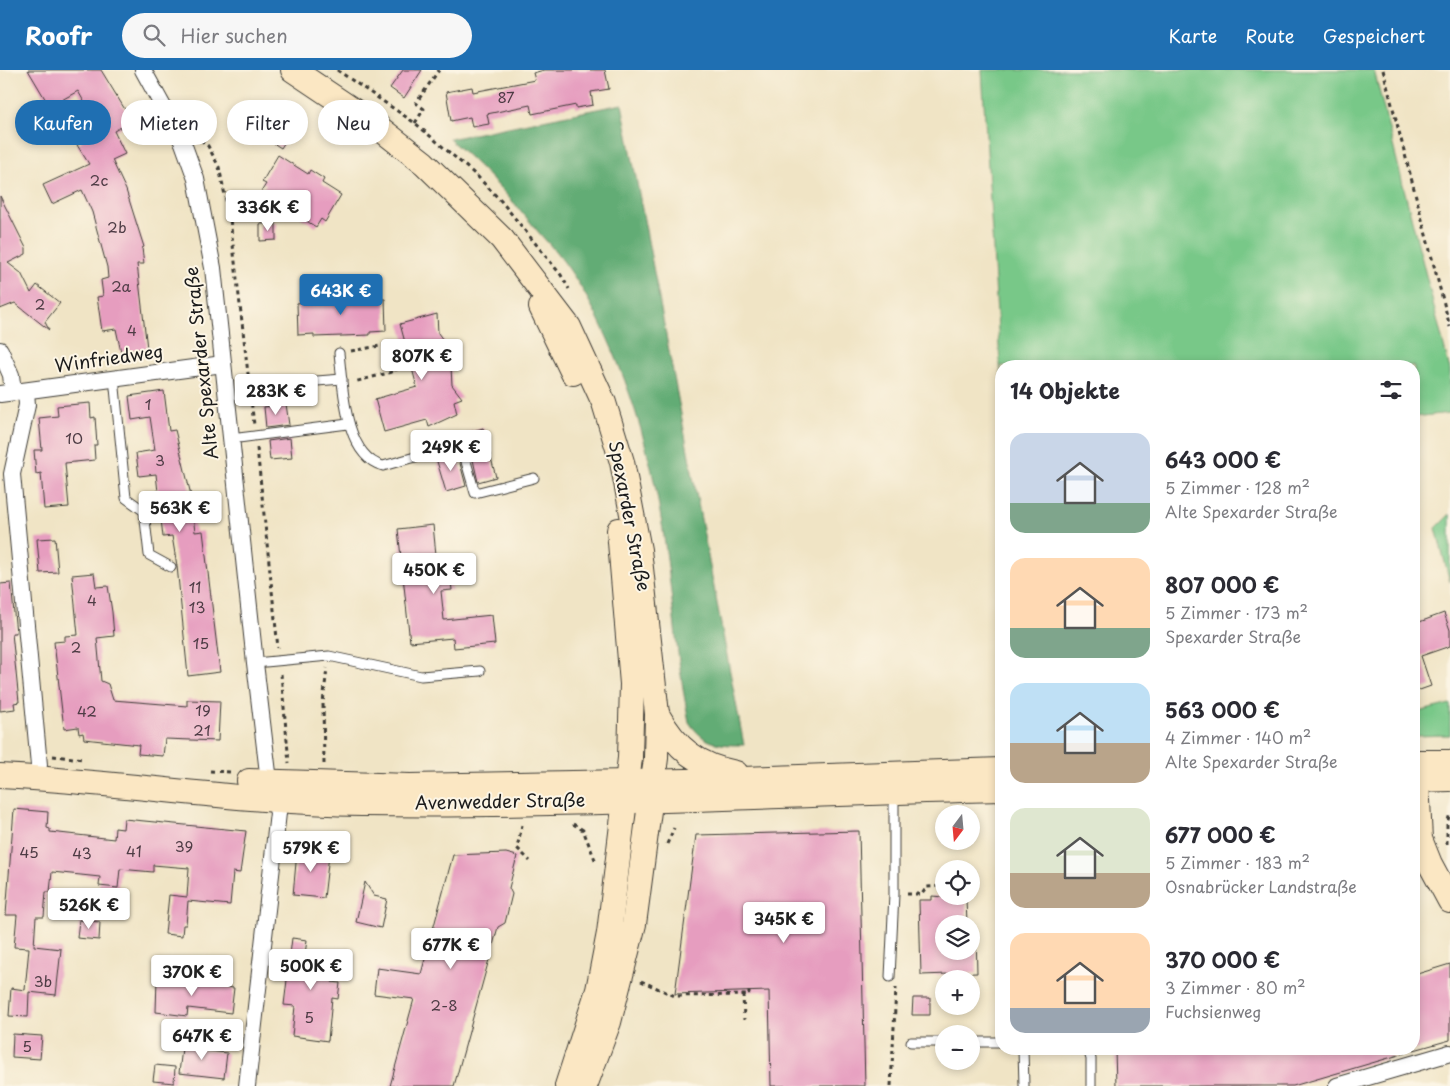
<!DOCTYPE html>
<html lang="de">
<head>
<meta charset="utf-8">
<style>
	:root { --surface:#fff; --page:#f7f7f7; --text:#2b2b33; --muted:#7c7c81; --accent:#1f6fb2 }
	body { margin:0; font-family:"Playpen Sans",sans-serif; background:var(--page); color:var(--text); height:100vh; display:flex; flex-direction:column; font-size:19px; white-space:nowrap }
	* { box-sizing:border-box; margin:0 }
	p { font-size:16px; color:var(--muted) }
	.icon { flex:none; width:28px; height:28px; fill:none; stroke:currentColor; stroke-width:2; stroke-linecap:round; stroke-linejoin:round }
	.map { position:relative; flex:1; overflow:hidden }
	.drawer { position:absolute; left:995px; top:290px; width:425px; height:695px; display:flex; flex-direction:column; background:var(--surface); border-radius:20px; box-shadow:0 2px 8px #0003 }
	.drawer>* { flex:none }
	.top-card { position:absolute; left:15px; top:30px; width:475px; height:45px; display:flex; gap:10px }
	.needle { width:32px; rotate:196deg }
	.buttons { position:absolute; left:935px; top:735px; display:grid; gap:10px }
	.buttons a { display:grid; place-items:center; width:45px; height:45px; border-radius:50%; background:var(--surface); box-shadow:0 2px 8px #0003; font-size:25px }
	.price { position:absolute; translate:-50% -42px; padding:0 11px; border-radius:5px; background:#fff; color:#222; font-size:16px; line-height:32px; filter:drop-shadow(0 1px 2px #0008) }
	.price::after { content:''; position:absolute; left:50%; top:30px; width:15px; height:11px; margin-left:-8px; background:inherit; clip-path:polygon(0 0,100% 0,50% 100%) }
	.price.current { background:var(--accent); color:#fff }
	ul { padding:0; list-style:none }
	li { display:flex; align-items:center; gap:15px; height:125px; padding:0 15px }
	li span { display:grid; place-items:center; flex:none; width:140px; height:100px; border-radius:15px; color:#555 }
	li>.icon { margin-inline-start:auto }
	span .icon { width:60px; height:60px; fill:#fffc; stroke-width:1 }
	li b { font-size:21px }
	h2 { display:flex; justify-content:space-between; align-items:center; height:60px; padding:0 15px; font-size:21px }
	.pill { padding:0 18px; border-radius:22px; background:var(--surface); box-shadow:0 2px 8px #0003; font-size:18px; line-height:45px }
	.pill.current { background:var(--accent); color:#fff }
	header { display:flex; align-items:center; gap:30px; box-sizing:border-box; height:70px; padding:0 25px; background:var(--accent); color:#fff }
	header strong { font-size:24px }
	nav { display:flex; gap:28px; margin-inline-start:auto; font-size:18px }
	.search { width:350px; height:45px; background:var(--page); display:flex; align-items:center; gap:12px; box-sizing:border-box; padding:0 18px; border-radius:28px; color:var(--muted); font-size:19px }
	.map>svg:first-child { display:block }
	.green { fill:#78c888; stroke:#4a7252 }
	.forest { fill:#62ac74; stroke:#3f6448 }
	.building { fill:#e69dbf }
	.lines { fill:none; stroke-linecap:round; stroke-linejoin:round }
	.lane-casing { stroke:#3c3a35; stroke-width:11 }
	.street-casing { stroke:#3c3a35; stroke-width:18 }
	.secondary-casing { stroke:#3c3a35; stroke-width:26 }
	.path { stroke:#3c3a35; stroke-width:3; stroke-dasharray:4 4; stroke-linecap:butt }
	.lane { stroke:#fff; stroke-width:9 }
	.street { stroke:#fff; stroke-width:16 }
	.secondary { stroke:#fbe7c3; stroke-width:24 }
	.labels { text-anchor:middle; stroke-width:4; stroke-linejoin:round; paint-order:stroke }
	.number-label { font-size:15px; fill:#4e3c45 }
	.street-label { font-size:18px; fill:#1c1c1c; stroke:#fcf5e5 }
</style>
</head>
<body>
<header>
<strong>Roofr</strong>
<div class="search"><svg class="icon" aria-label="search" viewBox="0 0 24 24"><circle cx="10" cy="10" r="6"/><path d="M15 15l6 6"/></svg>Hier suchen</div>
<nav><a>Karte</a><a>Route</a><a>Gespeichert</a></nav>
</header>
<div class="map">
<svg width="1450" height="1016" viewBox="0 0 1450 1016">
	<rect width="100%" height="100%" fill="#fcf5e5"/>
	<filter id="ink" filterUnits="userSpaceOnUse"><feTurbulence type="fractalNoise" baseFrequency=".02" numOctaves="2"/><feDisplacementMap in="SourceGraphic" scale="10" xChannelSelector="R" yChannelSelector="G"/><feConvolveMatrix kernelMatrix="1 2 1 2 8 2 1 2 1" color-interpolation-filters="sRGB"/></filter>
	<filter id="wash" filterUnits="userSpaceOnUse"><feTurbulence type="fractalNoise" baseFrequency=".0096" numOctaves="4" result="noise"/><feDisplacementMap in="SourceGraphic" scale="20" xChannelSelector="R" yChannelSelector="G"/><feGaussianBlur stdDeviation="1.12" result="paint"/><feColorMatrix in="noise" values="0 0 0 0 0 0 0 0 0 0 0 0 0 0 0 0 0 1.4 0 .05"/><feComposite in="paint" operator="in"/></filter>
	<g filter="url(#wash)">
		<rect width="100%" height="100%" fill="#f0e4c5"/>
		<g class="green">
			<path d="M 982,0 L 1374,0 L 1450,300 L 1450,343 L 1414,347 L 1414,296 L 1001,296 L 1001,309 Z"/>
			<path d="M 1450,444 L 1450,512 L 1436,458 Z"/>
			<path d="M 1450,634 L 1450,665 L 1414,666 L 1414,643 Z"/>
		</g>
		<path class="forest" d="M 622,34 L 744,675 C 719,675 704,675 689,652 C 674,579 672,504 658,431 C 645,358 612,260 569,199 C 561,187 550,175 540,164 C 512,129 483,98 449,69 Z"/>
		<g id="blocks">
			<g class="building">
				<path d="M 28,0 L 101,0 L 132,51 L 114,61 L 125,84 L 112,90 L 126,120 L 144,177 L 142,178 L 144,194 L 137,194 L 147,278 L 121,282 L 116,259 L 102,261 L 97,227 L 103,226 L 101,210 L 108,208 L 107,197 L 92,142 L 82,120 L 52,134 L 43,115 L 89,94 L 77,75 L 82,72 L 73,57 L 92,46 L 78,21 L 51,36 L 58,48 L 40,57 L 31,42 L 47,32 Z"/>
				<path d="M 403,0 L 422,0 L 404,28 L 390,18 Z"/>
				<path d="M 544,0 L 605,0 L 609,19 L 591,22 L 593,35 L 576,38 L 576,35 L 532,44 L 530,35 L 487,44 L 489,54 L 472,57 L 470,47 L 451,51 L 446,22 L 472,17 L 473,22 L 535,10 L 533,3 Z"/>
				<path d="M 249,36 L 290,64 L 281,78 L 239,51 Z"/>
				<path d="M 278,85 L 308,104 L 310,100 L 324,109 L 322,113 L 341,125 L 325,152 L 321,149 L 316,157 L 261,122 L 266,114 L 262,112 Z"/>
				<path d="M 0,126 L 26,178 L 26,184 L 8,193 L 21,203 L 31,223 L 37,215 L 60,233 L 45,252 L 49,260 L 15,233 L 0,239 Z"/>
				<path d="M 276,153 L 276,170 L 260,171 L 260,154 Z"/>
				<path d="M 357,222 L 375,229 L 385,229 L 386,261 L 370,262 L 370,265 L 314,267 L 314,264 L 298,265 L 297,233 L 304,232 L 321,224 L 340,231 Z"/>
				<path d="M 437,244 L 438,263 L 445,273 L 444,289 L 451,297 L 452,315 L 462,328 L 454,331 L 457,344 L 429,357 L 427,350 L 384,362 L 375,329 L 417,317 L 400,254 Z"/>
				<path d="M 164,321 L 169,361 L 175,360 L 190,421 L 195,462 L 203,461 L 220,602 L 188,606 L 177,496 L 172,466 L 163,467 L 156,404 L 139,406 L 136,383 L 155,380 L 150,347 L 132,350 L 129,326 Z"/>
				<path d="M 90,333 L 91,348 L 95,347 L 97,375 L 94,375 L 95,390 L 65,393 L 69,437 L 44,439 L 41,403 L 36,404 L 34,380 L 42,380 L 39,348 L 58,346 L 57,336 Z"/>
				<path d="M 286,334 L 289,355 L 266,358 L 264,337 Z"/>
				<path d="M 483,358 L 496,407 L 478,412 L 467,363 Z"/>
				<path d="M 290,368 L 292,388 L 270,390 L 268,371 Z"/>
				<path d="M 457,382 L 466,416 L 446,422 L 436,388 Z"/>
				<path d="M 433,455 L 438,505 L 450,504 L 452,520 L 441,521 L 444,550 L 492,545 L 495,574 L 454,578 L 453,568 L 410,572 L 398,459 Z"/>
				<path d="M 55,468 L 58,502 L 40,503 L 37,469 Z"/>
				<path d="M 94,503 L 96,517 L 108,516 L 112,542 L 114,566 L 97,568 L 101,611 L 108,614 L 113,630 L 187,636 L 187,630 L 220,631 L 218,671 L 165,669 L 163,686 L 138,684 L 139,675 L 84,669 L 83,663 L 79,664 L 78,657 L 64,659 L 54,572 L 65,571 L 65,566 L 78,565 L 72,505 Z"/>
				<path d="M 11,513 L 16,563 L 12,563 L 19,632 L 14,633 L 15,639 L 0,641 L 0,514 Z"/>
				<path d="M 1444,543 L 1450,560 L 1450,576 L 1421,586 L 1431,616 L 1414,622 L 1414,554 Z"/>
				<path d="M 14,739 L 48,742 L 47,758 L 50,759 L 50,762 L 114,769 L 115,758 L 123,759 L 124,749 L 246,761 L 240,803 L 233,802 L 230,835 L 188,831 L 186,855 L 183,855 L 182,866 L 165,864 L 169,825 L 187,827 L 189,798 L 153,795 L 153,802 L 120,799 L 118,818 L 99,816 L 100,807 L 52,802 L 50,822 L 46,822 L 44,847 L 36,847 L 34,876 L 61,879 L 56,925 L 29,922 L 28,947 L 9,946 L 11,918 L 25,920 L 29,878 L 14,877 L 17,845 L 6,845 Z"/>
				<path d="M 859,761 L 865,1016 L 771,1016 L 769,921 L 675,924 L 696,765 Z"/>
				<path d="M 302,776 L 318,778 L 317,784 L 329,785 L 324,828 L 293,825 L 297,782 L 301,782 Z"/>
				<path d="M 506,783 L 517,786 L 509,818 L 512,824 L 505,853 L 498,857 L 454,1016 L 390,1016 L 414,929 L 374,924 L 377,898 L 421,904 L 453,785 Z"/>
				<path d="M 365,812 L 374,826 L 387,829 L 381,858 L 356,852 Z"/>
				<path d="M 932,826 L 966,829 L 967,854 L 944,854 L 944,881 L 971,881 L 971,863 L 976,863 L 977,903 L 921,905 L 919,830 L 932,830 Z"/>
				<path d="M 79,850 L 100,852 L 99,870 L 77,868 Z"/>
				<path d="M 292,868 L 307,870 L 305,884 L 339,888 L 332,912 L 340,913 L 338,929 L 332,928 L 328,971 L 292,966 L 295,936 L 284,935 Z"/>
				<path d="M 1450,894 L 1450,970 L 1414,980 L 1414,905 Z"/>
				<path d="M 157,908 L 193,912 L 193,910 L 209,912 L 209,915 L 234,918 L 231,943 L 188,938 L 187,946 L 156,942 Z"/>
				<path d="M 913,928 L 930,928 L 930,945 L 912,945 Z"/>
				<path d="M 13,964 L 42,966 L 40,989 L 12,987 Z"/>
				<path d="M 183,970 L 203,972 L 202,980 L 227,983 L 224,1008 L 179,1003 Z"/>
				<path d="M 1115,979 L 1405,979 L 1406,983 L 1293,1016 L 1116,1016 Z"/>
				<path d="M 155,995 L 175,997 L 174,1013 L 153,1011 Z"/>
			</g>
		</g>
	</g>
	<g filter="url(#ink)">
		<use href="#blocks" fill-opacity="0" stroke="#3c3a35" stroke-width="1"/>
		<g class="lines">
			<defs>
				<g id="lane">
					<path d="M 339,283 C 343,316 344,386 383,396 L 461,374 L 475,423 L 534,408"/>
					<path d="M 114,308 L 126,428 L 144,441 L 149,485 L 171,497"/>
					<path d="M 267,315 L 342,309"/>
					<path d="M 231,369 L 348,354"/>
					<path d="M 255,593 L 329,586 L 421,606 L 480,601"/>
					<path d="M 890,907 L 894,824 L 894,724"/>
					<path d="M 911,972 L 944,972"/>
					<path d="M 971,972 L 1001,972"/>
					<path d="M 1023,979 L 1024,1016"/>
					<path d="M 1088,979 L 1091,989 L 1091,1016"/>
				</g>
				<g id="street">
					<path d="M 143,0 L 183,73 L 196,109 L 213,198 L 255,593 L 268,703 L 278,743 L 247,1016"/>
					<path d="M 0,280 L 11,305 L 13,322"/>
					<path d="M 26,321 L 27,335 L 12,404 L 39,695"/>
					<path d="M 0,324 L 223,294"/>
					<path d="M 1337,1016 L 1450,983"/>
				</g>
				<g id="secondary">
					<path d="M 293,0 L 378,57 L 424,93 L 502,169 L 569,257 L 604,333 L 622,392 L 639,480 L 657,644 L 656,688 L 634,854 L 609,952 L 585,1016"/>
					<path d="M 541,237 L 573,303"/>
					<path d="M 657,644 C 676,678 697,696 736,703"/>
					<path d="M 1414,692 L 1450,692"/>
					<path d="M 1416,692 L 1420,769 L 1430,794 L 1450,831"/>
					<path d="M 0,706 C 121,712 241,732 362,734 C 575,737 788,724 1001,719"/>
					<path d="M 1414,710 L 1450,709"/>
					<path d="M 249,711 L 410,716 L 686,711 L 1001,700"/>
					<path d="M 567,1016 L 598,920 L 609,863 L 630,688 L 632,614 L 619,460"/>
				</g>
			</defs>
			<use href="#lane" class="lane-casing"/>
			<use href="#street" class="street-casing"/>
			<use href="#secondary" class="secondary-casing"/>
			<g class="path">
				<path d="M 337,0 L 415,53 L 478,107 L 501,131 L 561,205 L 569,219"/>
				<path d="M 1383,0 L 1450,257"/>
				<path d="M 415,53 L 424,39 L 416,33 L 439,0"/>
				<path d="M 201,70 L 208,76 L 219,97 L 230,149 L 254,355"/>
				<path d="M 351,281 L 391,274 L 396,301 L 354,312"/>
				<path d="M 257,378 L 278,578"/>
				<path d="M 281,604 L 289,693"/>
				<path d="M 53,686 L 84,689"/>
				<path d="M 324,694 L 323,633 L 327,598"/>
				<path d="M 210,701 L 231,702"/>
				<path d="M 573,754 L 583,760 L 596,792"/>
				<path d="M 522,755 L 517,778 L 530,791"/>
				<path d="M 667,774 L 674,758"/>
				<path d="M 1447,774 L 1447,753 L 1450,744"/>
				<path d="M 971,816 L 978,816"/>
				<path d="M 907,824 L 922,824 L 927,817 L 944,816"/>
				<path d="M 641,911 L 675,926 L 749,925 L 749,921"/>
				<path d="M 743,924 L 744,950"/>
				<path d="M 891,1016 L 896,918"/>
			</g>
			<use href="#lane" class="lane"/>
			<use href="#street" class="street"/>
			<use href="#secondary" class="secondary"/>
		</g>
	</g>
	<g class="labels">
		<g class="number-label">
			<text x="506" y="33">87</text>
			<text x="99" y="116">2c</text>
			<text x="117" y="163">2b</text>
			<text x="121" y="222">2a</text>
			<text x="40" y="240">2</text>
			<text x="132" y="266">4</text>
			<text x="148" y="340">1</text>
			<text x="74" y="374">10</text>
			<text x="160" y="396">3</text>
			<text x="195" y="523">11</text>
			<text x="92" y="536">4</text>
			<text x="197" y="543">13</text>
			<text x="201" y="579">15</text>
			<text x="76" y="583">2</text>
			<text x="203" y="646">19</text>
			<text x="87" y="647">42</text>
			<text x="202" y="666">21</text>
			<text x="184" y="782">39</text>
			<text x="134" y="787">41</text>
			<text x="29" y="788">45</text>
			<text x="82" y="789">43</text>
			<text x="43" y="917">3b</text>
			<text x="444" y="941">2-8</text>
			<text x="309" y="953">5</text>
			<text x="27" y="982">5</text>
		</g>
		<g class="street-label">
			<text transform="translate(109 289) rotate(-8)" y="6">Winfriedweg</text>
			<text transform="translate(202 293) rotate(-96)" y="6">Alte Spexarder Straße</text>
			<text transform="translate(629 446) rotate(79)" y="6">Spexarder Straße</text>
			<text transform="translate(500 732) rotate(-1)" y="6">Avenwedder Straße</text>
		</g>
	</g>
</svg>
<div class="buttons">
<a><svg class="needle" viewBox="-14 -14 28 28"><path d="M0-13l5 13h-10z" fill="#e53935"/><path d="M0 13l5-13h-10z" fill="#7c7c81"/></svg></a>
<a><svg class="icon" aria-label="locate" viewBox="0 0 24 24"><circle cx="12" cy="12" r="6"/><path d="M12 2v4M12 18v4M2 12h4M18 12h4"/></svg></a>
<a><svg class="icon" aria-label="layers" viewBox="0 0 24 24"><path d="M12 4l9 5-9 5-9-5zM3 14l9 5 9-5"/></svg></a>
<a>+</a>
<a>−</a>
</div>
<b class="price" style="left:268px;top:162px">336K €</b>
<b class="price current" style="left:341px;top:246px">643K €</b>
<b class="price" style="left:422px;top:311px">807K €</b>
<b class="price" style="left:276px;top:346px">283K €</b>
<b class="price" style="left:451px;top:402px">249K €</b>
<b class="price" style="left:180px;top:463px">563K €</b>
<b class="price" style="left:434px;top:525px">450K €</b>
<b class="price" style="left:311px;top:803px">579K €</b>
<b class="price" style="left:89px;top:860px">526K €</b>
<b class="price" style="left:784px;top:874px">345K €</b>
<b class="price" style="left:451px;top:900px">677K €</b>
<b class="price" style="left:311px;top:921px">500K €</b>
<b class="price" style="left:192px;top:927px">370K €</b>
<b class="price" style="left:202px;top:991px">647K €</b>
<div class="top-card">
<a class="pill current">Kaufen</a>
<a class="pill">Mieten</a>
<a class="pill">Filter</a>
<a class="pill">Neu</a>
</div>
<section class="drawer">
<h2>14 Objekte<svg class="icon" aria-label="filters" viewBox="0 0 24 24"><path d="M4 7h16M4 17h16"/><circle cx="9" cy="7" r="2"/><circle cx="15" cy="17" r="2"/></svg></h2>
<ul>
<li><span style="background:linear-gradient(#c9d6e8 70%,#7fa58c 0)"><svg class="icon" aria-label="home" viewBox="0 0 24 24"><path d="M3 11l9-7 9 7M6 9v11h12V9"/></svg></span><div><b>643 000 €</b><p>5 Zimmer · 128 m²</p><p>Alte Spexarder Straße</p></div></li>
<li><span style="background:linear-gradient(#ffd9b3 70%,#7fa58c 0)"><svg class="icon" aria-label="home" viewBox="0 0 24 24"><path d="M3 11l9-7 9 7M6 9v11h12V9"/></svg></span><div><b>807 000 €</b><p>5 Zimmer · 173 m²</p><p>Spexarder Straße</p></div></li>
<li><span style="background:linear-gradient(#bfe0f5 60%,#b9a48a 0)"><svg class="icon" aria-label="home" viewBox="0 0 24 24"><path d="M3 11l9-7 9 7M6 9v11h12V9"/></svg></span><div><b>563 000 €</b><p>4 Zimmer · 140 m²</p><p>Alte Spexarder Straße</p></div></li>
<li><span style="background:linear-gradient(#dfe7d0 65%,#b9a48a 0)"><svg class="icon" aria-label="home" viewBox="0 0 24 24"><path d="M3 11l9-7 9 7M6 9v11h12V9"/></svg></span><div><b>677 000 €</b><p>5 Zimmer · 183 m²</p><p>Osnabrücker Landstraße</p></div></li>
<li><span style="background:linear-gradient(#ffd9b3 75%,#9aa5b1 0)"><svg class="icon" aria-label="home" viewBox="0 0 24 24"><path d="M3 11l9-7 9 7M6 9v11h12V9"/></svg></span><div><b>370 000 €</b><p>3 Zimmer · 80 m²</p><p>Fuchsienweg</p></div></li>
</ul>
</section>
</div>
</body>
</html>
